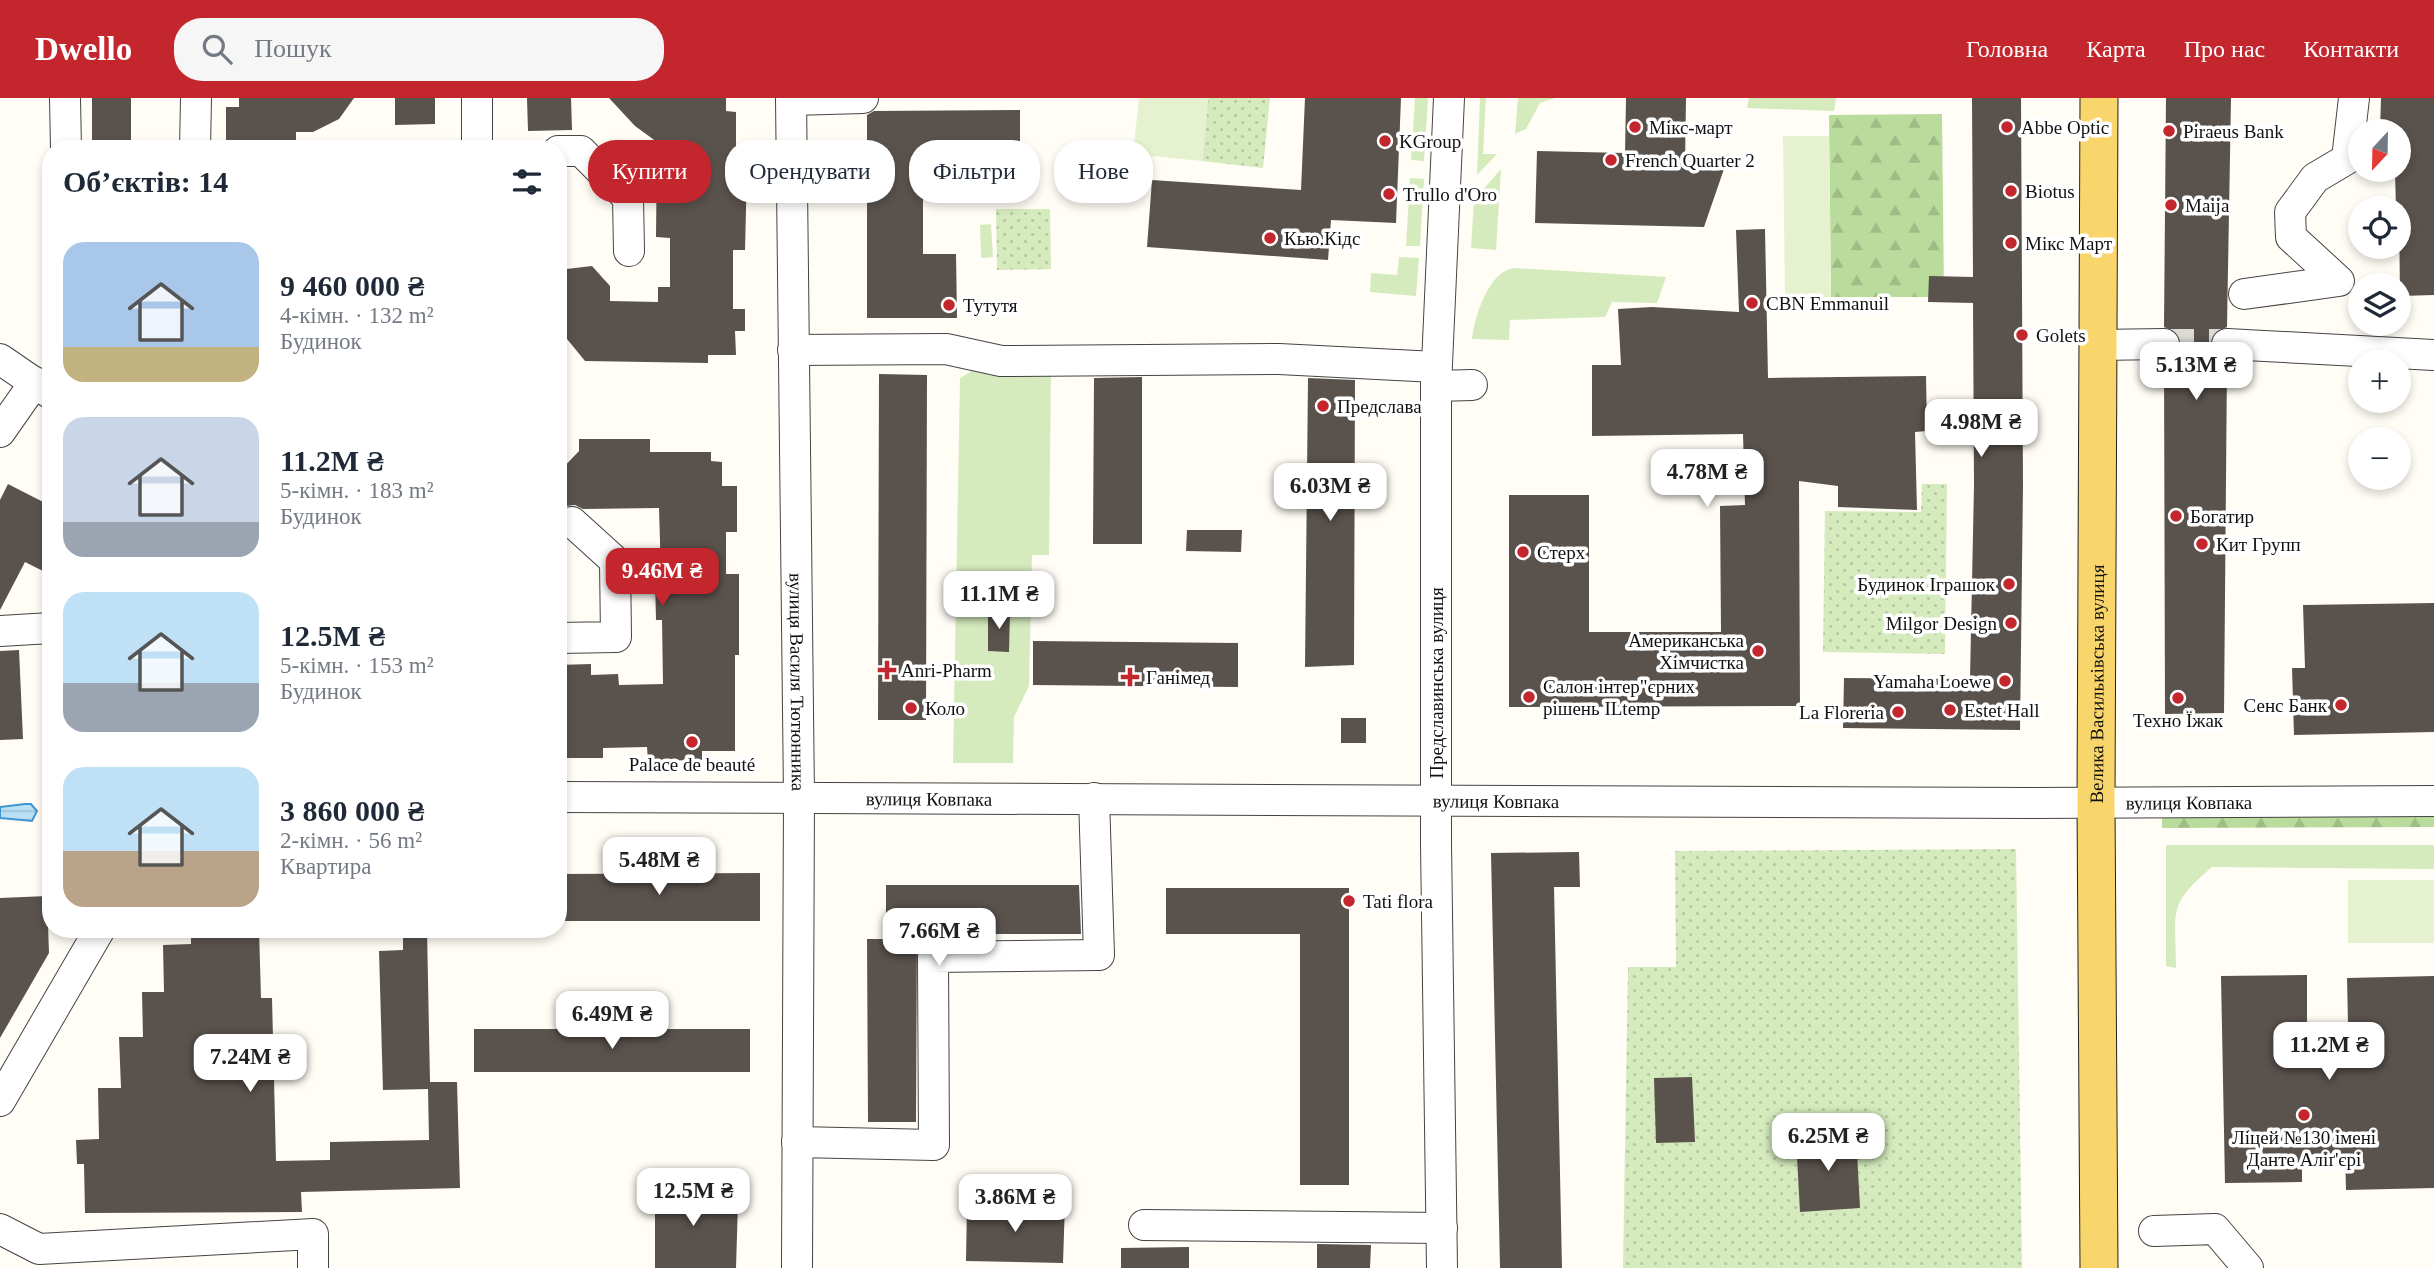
<!DOCTYPE html>
<html lang="uk">
<head>
<meta charset="utf-8">
<style>
	:root { --surface:#fff; --page:#f6f6f7; --text:#1f2937; --muted:#747a83; --accent:#c4262e }
	body { margin:0; font-family:Georgia,serif; background:var(--page); color:var(--text); height:100vh; display:flex; flex-direction:column; font-size:26px; white-space:nowrap }
	* { box-sizing:border-box; margin:0 }
	p { font-size:23px; color:var(--muted) }
	.icon { flex:none; width:38px; height:38px; fill:none; stroke:currentColor; stroke-width:2; stroke-linecap:round; stroke-linejoin:round }
	.map { position:relative; flex:1; overflow:hidden }
	.side { position:absolute; left:42px; top:42px; width:525px; height:798px; display:flex; flex-direction:column; background:var(--surface); border-radius:28px; box-shadow:0 4px 10px #0003 }
	.side>* { flex:none }
	.hud { position:absolute; left:588px; top:42px; width:665px; height:63px; display:flex; gap:14px }
	.needle { width:46px; rotate:202deg }
	.fabs { position:absolute; left:2348px; top:21px; display:grid; gap:14px }
	.fabs a { display:grid; place-items:center; width:63px; height:63px; border-radius:50%; background:var(--surface); box-shadow:0 4px 10px #0003; font-size:35px }
	.price { position:absolute; translate:-50% -60px; padding:0 16px; border-radius:14px; background:#fff; color:#222; font-size:23px; line-height:46px; filter:drop-shadow(0 2px 4px #0008) }
	.price::after { content:''; position:absolute; left:50%; top:42px; width:21px; height:16px; margin-left:-10px; background:inherit; clip-path:polygon(0 0,100% 0,50% 100%) }
	.price.selected { background:var(--accent); color:#fff }
	ul { padding:0; list-style:none }
	li { display:flex; align-items:center; gap:21px; height:175px; padding:0 21px }
	li span { display:grid; place-items:center; flex:none; width:196px; height:140px; border-radius:21px; color:#555 }
	li>.icon { margin-inline-start:auto }
	span .icon { width:84px; height:84px; fill:#fffc; stroke-width:1 }
	li b { font-size:30px }
	h2 { display:flex; justify-content:space-between; align-items:center; height:84px; padding:0 21px; font-size:30px }
	.tag { padding:0 24px; border-radius:28px; background:var(--surface); box-shadow:0 4px 10px #0003; font-size:24px; line-height:63px }
	.tag.selected { background:var(--accent); color:#fff }
	header { display:flex; align-items:center; gap:42px; box-sizing:border-box; height:98px; padding:0 35px; background:var(--accent); color:#fff }
	header strong { font-size:33px }
	nav { display:flex; gap:38px; margin-inline-start:auto; font-size:24px }
	.search { width:490px; height:63px; background:var(--page); display:flex; align-items:center; gap:18px; box-sizing:border-box; padding:0 24px; border-radius:28px; color:var(--muted); font-size:26px }
	.map>svg:first-child { display:block }
	.grass { fill:#d5ebbd }
	.forest { fill:url(#forest-firs) }
	.park { fill:url(#park-dots) }
	.pitch { fill:#e6f2cf }
	.water { fill:url(#water-rules); stroke:#3f96cf; stroke-width:2 }
	.building { fill:#5a524d }
	.lines { fill:none; stroke-linecap:round; stroke-linejoin:round }
	.minor-tunnel { stroke:#dbdad3; stroke-width:30; stroke-dasharray:30 15; stroke-linecap:butt }
	.minor-casing { stroke:#444; stroke-width:32 }
	.major-casing { stroke:#222; stroke-width:39 }
	.minor { stroke:#fff; stroke-width:30 }
	.major { stroke:#f9d66b; stroke-width:37 }
	.poi-dot { fill:#c4262e; stroke:#fff; stroke-width:2.5 }
	.labels { text-anchor:middle; stroke-width:7; stroke-linejoin:round; paint-order:stroke }
	.poi-label { font-size:19px; fill:#111; stroke:#fff; text-anchor:start }
	.street-label { font-size:19px; fill:#111; stroke:#fff }
</style>
</head>
<body>
<header>
<strong>Dwello</strong>
<div class="search"><svg class="icon" aria-label="search" viewBox="0 0 24 24"><circle cx="10" cy="10" r="6"/><path d="M15 15l6 6"/></svg>Пошук</div>
<nav><a>Головна</a><a>Карта</a><a>Про нас</a><a>Контакти</a></nav>
</header>
<div class="map">
<svg width="2434" height="1170" viewBox="0 0 2434 1170">
	<defs>
		<pattern id="forest-firs" width="22" height="20" patternUnits="userSpaceOnUse" patternTransform="scale(1.75)"><rect width="22" height="20" fill="#b9dc9c"/><path d="M5 1l3.5 6h-7zM16 11l3.5 6h-7z" fill="#9ebc85"/></pattern>
		<pattern id="park-dots" width="8" height="8" patternUnits="userSpaceOnUse" patternTransform="scale(1.75)"><rect width="8" height="8" fill="#d5ebbd"/><path d="M2 2h.1M6 6h.1" fill="none" stroke="#b6c8a1" stroke-width="1.8" stroke-linecap="round"/></pattern>
		<pattern id="water-rules" width="6" height="5" patternUnits="userSpaceOnUse" patternTransform="scale(1.75)"><rect width="6" height="5" fill="#b9e0f7"/><path d="M0 2.5h6" fill="none" stroke="#9ebfd3"/></pattern>
	</defs>
	<rect width="100%" height="100%" fill="#fffdf5"/>
	<g class="grass">
		<path d="M 1415,0 L 1428,0 L 1424,63 L 1411,62 Z"/>
		<path d="M 1480,0 L 1486,0 L 1483,56 L 1497,56 L 1477,77 Z"/>
		<path d="M 1518,0 L 1555,0 L 1540,5 L 1526,31 L 1515,36 Z"/>
		<path d="M 1749,0 L 1836,0 L 1834,13 L 1747,10 Z"/>
		<path d="M 1501,71 L 1496,152 L 1471,150 L 1474,102 Z"/>
		<path d="M 1410,80 L 1424,81 L 1420,148 L 1406,148 Z"/>
		<path d="M 991,126 L 993,159 L 981,160 L 980,127 Z"/>
		<path d="M 1399,159 L 1419,160 L 1416,198 L 1370,194 L 1371,175 L 1397,177 Z"/>
		<path d="M 1514,170 L 1666,179 L 1657,205 L 1612,204 L 1605,219 L 1510,222 L 1509,242 L 1472,241 C 1474,219 1489,173 1514,170 Z"/>
		<path d="M 975,271 L 1051,271 L 1049,457 L 1032,457 L 1029,588 L 1014,619 L 1013,665 L 953,665 L 960,280 Z"/>
		<path d="M 2166,747 L 2434,747 L 2434,771 L 2212,769 C 2166,808 2176,812 2176,870 L 2166,868 Z"/>
	</g>
	<g class="forest">
		<path d="M 1942,16 L 1944,199 L 1831,199 L 1829,17 Z"/>
		<path d="M 2162,717 L 2434,717 L 2434,729 L 2162,730 Z"/>
	</g>
	<g class="park">
		<path d="M 1208,0 L 1270,0 L 1263,70 L 1202,63 Z"/>
		<path d="M 996,111 L 1050,111 L 1051,171 L 997,172 Z"/>
		<path d="M 1922,386 L 1947,386 L 1945,556 L 1823,554 L 1825,413 L 1921,414 Z"/>
		<path d="M 2016,751 L 2022,1170 L 1623,1170 L 1628,869 L 1676,869 L 1675,753 Z"/>
	</g>
	<g class="pitch">
		<path d="M 1139,0 L 1208,0 L 1202,63 L 1133,56 Z"/>
		<path d="M 1783,38 L 1829,38 L 1831,199 L 1785,200 Z"/>
		<rect x="2348" y="782" width="86" height="63"/>
	</g>
	<path class="water" d="M 25,706 L 31,706 L 37,713 L 32,723 L 0,720 L 0,709 Z"/>
	<g class="building">
		<rect x="92" y="0" width="39" height="51"/>
		<path d="M 239,0 L 354,0 L 339,21 L 313,34 L 296,34 L 296,51 L 226,51 L 226,9 L 239,9 Z"/>
		<path d="M 395,0 L 435,0 L 435,26 L 395,27 Z"/>
		<path d="M 527,0 L 571,0 L 572,32 L 528,33 Z"/>
		<path d="M 609,0 L 726,0 L 726,13 L 736,14 L 736,72 L 747,72 L 745,152 L 733,152 L 733,211 L 745,211 L 745,233 L 735,233 L 736,257 L 708,257 L 708,265 L 585,263 L 558,230 L 558,172 L 592,168 L 610,188 L 610,203 L 658,204 L 658,189 L 670,189 L 670,140 L 656,139 L 657,44 L 635,28 Z"/>
		<path d="M 1305,0 L 1401,0 L 1396,125 L 1331,122 L 1328,162 L 1147,149 L 1152,82 L 1301,92 Z"/>
		<path d="M 1626,0 L 1686,0 L 1685,68 L 1724,71 L 1704,129 L 1535,125 L 1537,53 L 1625,55 Z"/>
		<path d="M 1972,0 L 2021,0 L 2023,387 L 2020,632 L 1843,630 L 1844,580 L 1970,581 L 1974,387 L 1973,205 L 1928,204 L 1929,178 L 1973,179 Z"/>
		<path d="M 2166,0 L 2231,0 L 2227,229 L 2213,236 L 2210,246 L 2217,260 L 2227,264 L 2224,615 L 2165,616 L 2164,263 L 2174,261 L 2181,246 L 2179,236 L 2164,229 Z"/>
		<path d="M 2381,0 L 2434,0 L 2434,197 L 2400,198 L 2399,110 L 2396,110 L 2395,75 L 2399,75 L 2399,33 L 2380,33 Z"/>
		<path d="M 1020,12 L 1020,70 L 923,70 L 923,156 L 956,156 L 957,220 L 867,220 L 867,17 L 874,13 Z"/>
		<path d="M 1765,131 L 1768,280 L 1926,278 L 1927,333 L 1915,334 L 1917,412 L 1838,409 L 1838,388 L 1799,383 L 1800,608 L 1509,609 L 1509,397 L 1589,397 L 1589,534 L 1721,534 L 1720,408 L 1745,407 L 1743,336 L 1592,338 L 1592,267 L 1621,267 L 1618,211 L 1652,209 L 1739,214 L 1736,132 Z"/>
		<path d="M 879,276 L 927,277 L 926,622 L 878,622 Z"/>
		<path d="M 1142,279 L 1142,446 L 1093,446 L 1094,280 Z"/>
		<path d="M 1308,280 L 1355,282 L 1354,567 L 1305,569 Z"/>
		<path d="M 579,341 L 650,341 L 650,354 L 711,354 L 711,363 L 722,364 L 722,388 L 737,388 L 737,434 L 726,434 L 726,476 L 739,476 L 739,557 L 735,557 L 735,653 L 702,653 L 702,662 L 648,663 L 647,649 L 603,650 L 603,660 L 563,660 L 563,651 L 558,651 L 558,567 L 591,566 L 591,577 L 618,576 L 619,587 L 663,586 L 662,522 L 656,522 L 655,478 L 661,478 L 659,410 L 583,411 L 575,407 L 566,408 L 558,414 L 558,375 L 579,353 Z"/>
		<path d="M 8,386 L 51,408 L 51,477 L 25,464 L 0,512 L 0,402 Z"/>
		<path d="M 1187,432 L 1242,432 L 1241,454 L 1186,453 Z"/>
		<path d="M 2434,505 L 2434,634 L 2294,637 L 2292,570 L 2305,570 L 2303,507 Z"/>
		<path d="M 988,512 L 1010,512 L 1009,554 L 988,553 Z"/>
		<path d="M 1033,543 L 1238,545 L 1238,589 L 1033,587 Z"/>
		<path d="M 19,552 L 23,641 L 0,642 L 0,553 Z"/>
		<rect x="1341" y="620" width="25" height="25"/>
		<path d="M 1579,754 L 1580,789 L 1554,789 L 1562,1170 L 1500,1170 L 1491,755 Z"/>
		<path d="M 760,775 L 760,823 L 558,823 L 558,776 Z"/>
		<path d="M 886,787 L 1079,787 L 1081,836 L 917,836 L 916,1024 L 868,1024 L 867,841 L 886,841 Z"/>
		<path d="M 1166,790 L 1349,790 L 1349,1087 L 1300,1087 L 1300,836 L 1166,836 Z"/>
		<path d="M 47,798 L 49,855 L 0,940 L 0,800 Z"/>
		<path d="M 191,831 L 259,831 L 261,900 L 272,900 L 276,1063 L 330,1062 L 330,1044 L 429,1042 L 428,991 L 383,992 L 379,853 L 403,852 L 403,831 L 427,831 L 430,984 L 457,984 L 460,1090 L 301,1094 L 302,1114 L 85,1115 L 84,1066 L 77,1066 L 76,1042 L 99,1041 L 98,990 L 121,990 L 119,939 L 143,939 L 142,894 L 164,894 L 163,847 L 191,846 Z"/>
		<path d="M 2307,877 L 2307,926 L 2348,926 L 2347,880 L 2434,878 L 2434,1090 L 2346,1092 L 2345,1056 L 2302,1057 L 2302,1084 L 2225,1085 L 2221,878 Z"/>
		<rect x="474" y="931" width="276" height="43"/>
		<path d="M 1692,979 L 1695,1044 L 1656,1045 L 1654,980 Z"/>
		<path d="M 1856,1036 L 1860,1110 L 1800,1114 L 1796,1041 Z"/>
		<path d="M 655,1083 L 702,1085 L 701,1103 L 738,1104 L 736,1170 L 655,1170 Z"/>
		<path d="M 967,1105 L 995,1105 L 995,1113 L 1040,1114 L 1040,1105 L 1065,1105 L 1063,1165 L 966,1163 Z"/>
		<path d="M 1317,1146 L 1371,1147 L 1370,1170 L 1317,1170 Z"/>
		<path d="M 1189,1149 L 1189,1170 L 1121,1170 L 1121,1150 Z"/>
	</g>
	<g class="lines">
		<path class="minor-tunnel" d="M 2164,246 L 2227,246"/>
		<defs>
			<g id="minor">
				<path d="M 65,0 L 66,51"/>
				<path d="M 477,0 L 477,51"/>
				<path id="s1" d="M 791,0 L 799,699 L 797,1170"/>
				<path d="M 792,2 L 863,0"/>
				<path d="M 195,51 L 196,0"/>
				<path d="M 558,53 L 581,53 L 628,100 L 629,153"/>
				<path d="M 2244,196 L 2339,183 L 2291,139 L 2290,114 L 2315,80 L 2347,61 L 2354,0"/>
				<path d="M 2227,246 L 2434,257"/>
				<path d="M 2098,247 L 2164,246"/>
				<path d="M 793,252 L 946,251 L 1001,263 L 1279,261 L 1436,269"/>
				<path d="M 0,261 L 51,296"/>
				<path d="M 1436,288 L 1472,287"/>
				<path d="M 0,334 L 35,284"/>
				<path d="M 0,533 L 51,530"/>
				<path d="M 558,540 L 616,539 L 615,463 L 572,424"/>
				<path id="s2" d="M 558,699 L 2030,705 L 2434,703"/>
				<path d="M 0,1003 L 100,831"/>
				<path d="M 797,1044 L 934,1047 L 933,859 L 1099,857 L 1094,700"/>
				<path d="M 1144,1127 L 1442,1130"/>
				<path d="M 0,1131 L 39,1151 L 313,1136 L 313,1170"/>
				<path d="M 2154,1133 L 2215,1131 L 2248,1170"/>
				<path d="M 1442,1170 L 1436,745 L 1436,288 L 1449,0"/>
			</g>
			<g id="major">
				<path id="s3" d="M 2099,1170 L 2096,705 L 2099,0"/>
			</g>
		</defs>
		<use href="#minor" class="minor-casing"/>
		<use href="#major" class="major-casing"/>
		<use href="#minor" class="minor"/>
		<use href="#major" class="major"/>
	</g>
	<g class="poi-dot">
		<circle cx="1635" cy="29" r="7"/>
		<circle cx="2007" cy="29" r="7"/>
		<circle cx="2169" cy="33" r="7"/>
		<circle cx="1385" cy="43" r="7"/>
		<circle cx="1611" cy="62" r="7"/>
		<circle cx="2011" cy="93" r="7"/>
		<circle cx="1389" cy="96" r="7"/>
		<circle cx="2171" cy="107" r="7"/>
		<circle cx="1270" cy="140" r="7"/>
		<circle cx="2011" cy="145" r="7"/>
		<circle cx="1752" cy="205" r="7"/>
		<circle cx="949" cy="207" r="7"/>
		<circle cx="2022" cy="237" r="7"/>
		<circle cx="1323" cy="308" r="7"/>
		<circle cx="2176" cy="418" r="7"/>
		<circle cx="2202" cy="446" r="7"/>
		<circle cx="1523" cy="454" r="7"/>
		<circle cx="2009" cy="486" r="7"/>
		<circle cx="2011" cy="525" r="7"/>
		<circle cx="1758" cy="553" r="7"/>
		<path d="M883.5 561.5h7v7h7v7h-7v7h-7v-7h-7v-7h7z"/>
		<path d="M1126.5 568.5h7v7h7v7h-7v7h-7v-7h-7v-7h7z"/>
		<circle cx="2005" cy="583" r="7"/>
		<circle cx="1529" cy="599" r="7"/>
		<circle cx="2178" cy="600" r="7"/>
		<circle cx="2341" cy="607" r="7"/>
		<circle cx="911" cy="610" r="7"/>
		<circle cx="1950" cy="612" r="7"/>
		<circle cx="1898" cy="614" r="7"/>
		<circle cx="692" cy="644" r="7"/>
		<circle cx="1349" cy="803" r="7"/>
		<circle cx="2304" cy="1017" r="7"/>
	</g>
	<g class="labels">
		<g class="poi-label">
			<text x="1649" y="36">Мікс-март</text>
			<text x="2021" y="36">Abbe Optic</text>
			<text x="2183" y="40">Piraeus Bank</text>
			<text x="1399" y="50">KGroup</text>
			<text x="1625" y="69">French Quarter 2</text>
			<text x="2025" y="100">Biotus</text>
			<text x="1403" y="103">Trullo d'Oro</text>
			<text x="2185" y="114">Maija</text>
			<text x="1284" y="147">Кью.Кідс</text>
			<text x="2025" y="152">Мікс Март</text>
			<text x="1766" y="212">CBN Emmanuil</text>
			<text x="963" y="214">Тутутя</text>
			<text x="2036" y="244">Golets</text>
			<text x="1337" y="315">Предслава</text>
			<text x="2190" y="425">Богатир</text>
			<text x="2216" y="453">Кит Групп</text>
			<text x="1537" y="461">Стерх</text>
			<text x="1995" y="493" text-anchor="end">Будинок Iграшок</text>
			<text x="1997" y="532" text-anchor="end">Milgor Design</text>
			<text x="1744" y="549" text-anchor="end">Американська<tspan x="1744" dy="22">Хiмчистка</tspan></text>
			<text x="901" y="579">Anri-Pharm</text>
			<text x="1146" y="586">Ганімед</text>
			<text x="1991" y="590" text-anchor="end">Yamaha Loewe</text>
			<text x="1543" y="595">Салон інтер"єрних<tspan x="1543" dy="22">рішень ILtemp</tspan></text>
			<text x="2327" y="614" text-anchor="end">Сенс Банк</text>
			<text x="925" y="617">Коло</text>
			<text x="1964" y="619">Estet Hall</text>
			<text x="1884" y="621" text-anchor="end">La Floreria</text>
			<text x="2178" y="629" text-anchor="middle">Техно Їжак</text>
			<text x="692" y="673" text-anchor="middle">Palace de beauté</text>
			<text x="1363" y="810">Tati flora</text>
			<text x="2304" y="1046" text-anchor="middle">Ліцей №130 імені<tspan x="2304" dy="22">Данте Аліґ'єрі</tspan></text>
		</g>
		<g class="street-label">
			<text dy="7" stroke="none"><textPath href="#s1" startOffset="584">вулиця Василя Тютюнника</textPath></text>
			<text transform="translate(1436 585) rotate(-90)" y="7">Предславинська вулиця</text>
			<text dy="7" stroke="none"><textPath href="#s3" startOffset="584">Велика Васильківська вулиця</textPath></text>
			<text dy="7" stroke="none"><textPath href="#s2" startOffset="371">вулиця Ковпака</textPath></text>
			<text dy="7" stroke="none"><textPath href="#s2" startOffset="938">вулиця Ковпака</textPath></text>
			<text dy="7" stroke="none"><textPath href="#s2" startOffset="1631">вулиця Ковпака</textPath></text>
		</g>
	</g>
</svg>
<div class="fabs">
<a><svg class="needle" viewBox="-14 -14 28 28"><path d="M0-13l5 13h-10z" fill="#e53935"/><path d="M0 13l5-13h-10z" fill="#747a83"/></svg></a>
<a><svg class="icon" aria-label="locate" viewBox="0 0 24 24"><circle cx="12" cy="12" r="6"/><path d="M12 2v4M12 18v4M2 12h4M18 12h4"/></svg></a>
<a><svg class="icon" aria-label="layers" viewBox="0 0 24 24"><path d="M12 4l9 5-9 5-9-5zM3 14l9 5 9-5"/></svg></a>
<a>+</a>
<a>−</a>
</div>
<b class="price" style="left:2196px;top:304px">5.13M ₴</b>
<b class="price" style="left:1981px;top:361px">4.98M ₴</b>
<b class="price" style="left:1707px;top:411px">4.78M ₴</b>
<b class="price" style="left:1330px;top:425px">6.03M ₴</b>
<b class="price selected" style="left:662px;top:510px">9.46M ₴</b>
<b class="price" style="left:999px;top:533px">11.1M ₴</b>
<b class="price" style="left:659px;top:799px">5.48M ₴</b>
<b class="price" style="left:939px;top:870px">7.66M ₴</b>
<b class="price" style="left:612px;top:953px">6.49M ₴</b>
<b class="price" style="left:2329px;top:984px">11.2M ₴</b>
<b class="price" style="left:250px;top:996px">7.24M ₴</b>
<b class="price" style="left:1828px;top:1075px">6.25M ₴</b>
<b class="price" style="left:693px;top:1130px">12.5M ₴</b>
<b class="price" style="left:1015px;top:1136px">3.86M ₴</b>
<div class="hud">
<a class="tag selected">Купити</a>
<a class="tag">Орендувати</a>
<a class="tag">Фільтри</a>
<a class="tag">Нове</a>
</div>
<section class="side">
<h2>Об’єктів: 14<svg class="icon" aria-label="filters" viewBox="0 0 24 24"><path d="M4 7h16M4 17h16"/><circle cx="9" cy="7" r="2"/><circle cx="15" cy="17" r="2"/></svg></h2>
<ul>
<li><span style="background:linear-gradient(#a9c7e8 75%,#c2b280 0)"><svg class="icon" aria-label="home" viewBox="0 0 24 24"><path d="M3 11l9-7 9 7M6 9v11h12V9"/></svg></span><div><b>9 460 000 ₴</b><p>4-кімн. · 132 m²</p><p>Будинок</p></div></li>
<li><span style="background:linear-gradient(#c9d6e8 75%,#9aa5b1 0)"><svg class="icon" aria-label="home" viewBox="0 0 24 24"><path d="M3 11l9-7 9 7M6 9v11h12V9"/></svg></span><div><b>11.2M ₴</b><p>5-кімн. · 183 m²</p><p>Будинок</p></div></li>
<li><span style="background:linear-gradient(#bfe0f5 65%,#9aa5b1 0)"><svg class="icon" aria-label="home" viewBox="0 0 24 24"><path d="M3 11l9-7 9 7M6 9v11h12V9"/></svg></span><div><b>12.5M ₴</b><p>5-кімн. · 153 m²</p><p>Будинок</p></div></li>
<li><span style="background:linear-gradient(#bfe0f5 60%,#b9a48a 0)"><svg class="icon" aria-label="home" viewBox="0 0 24 24"><path d="M3 11l9-7 9 7M6 9v11h12V9"/></svg></span><div><b>3 860 000 ₴</b><p>2-кімн. · 56 m²</p><p>Квартира</p></div></li>
</ul>
</section>
</div>
</body>
</html>
